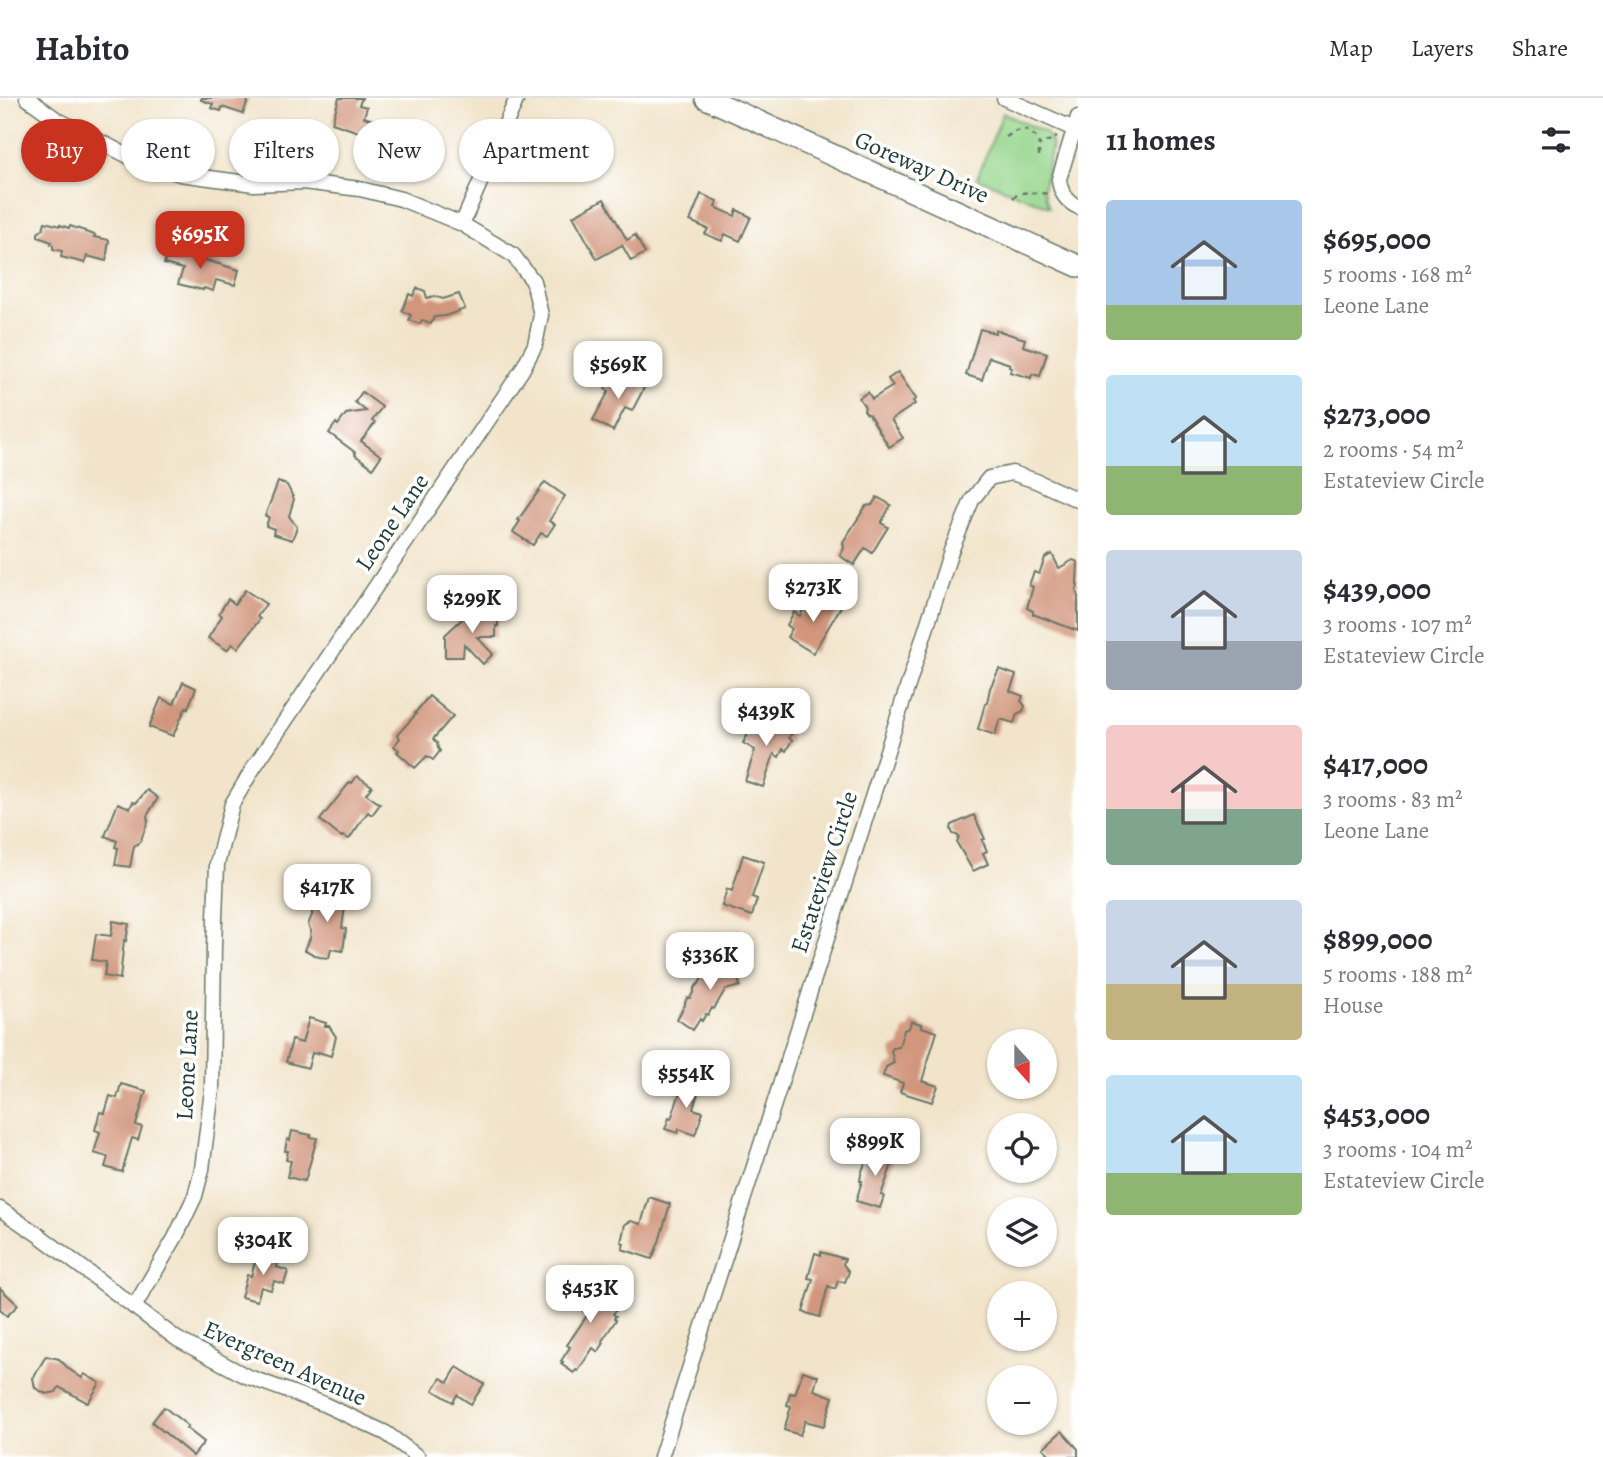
<!DOCTYPE html>
<html lang="en">
<head>
<meta charset="utf-8">
<style>
	:root { --surface:#fff; --page:#f7f7f7; --text:#2b2b33; --muted:#7c7c81; --line:#e1e1e2; --accent:#c8321e }
	body { margin:0; font-family:Alegreya,serif; background:var(--page); color:var(--text); height:100vh; display:flex; flex-direction:column; font-size:26px; white-space:nowrap }
	* { box-sizing:border-box; margin:0 }
	p { font-size:23px; color:var(--muted) }
	.icon { flex:none; width:38px; height:38px; fill:none; stroke:currentColor; stroke-width:2; stroke-linecap:round; stroke-linejoin:round }
	.map { position:relative; flex:1; overflow:hidden }
	.panel { display:flex; flex-direction:column; background:var(--surface); width:525px }
	.panel>* { flex:none }
	.banner { position:absolute; left:21px; top:21px; width:665px; height:63px; display:flex; gap:14px }
	.needle { width:46px; rotate:159deg }
	.controls { position:absolute; left:987px; top:931px; display:grid; gap:14px }
	.controls a { display:grid; place-items:center; width:70px; height:70px; border-radius:50%; background:var(--surface); box-shadow:0 2px 5px #0004; font-size:35px }
	.price { position:absolute; translate:-50% -60px; padding:0 16px; border-radius:14px; background:#fff; color:#222; font-size:23px; line-height:46px; filter:drop-shadow(0 2px 4px #0008) }
	.price::after { content:''; position:absolute; left:50%; top:42px; width:21px; height:16px; margin-left:-10px; background:inherit; clip-path:polygon(0 0,100% 0,50% 100%) }
	.price.active { background:var(--accent); color:#fff }
	ul { padding:0; list-style:none }
	li { display:flex; align-items:center; gap:21px; height:175px; padding:0 28px }
	li span { display:grid; place-items:center; flex:none; width:196px; height:140px; border-radius:7px; color:#555 }
	li>.icon { margin-inline-start:auto }
	span .icon { width:84px; height:84px; fill:#fffc; stroke-width:1 }
	li b { font-size:30px }
	h2 { display:flex; justify-content:space-between; align-items:center; height:84px; padding:0 28px; font-size:30px }
	.tag { padding:0 24px; border-radius:32px; background:var(--surface); box-shadow:0 2px 5px #0004; font-size:24px; line-height:63px }
	.tag.active { background:var(--accent); color:#fff }
	header { display:flex; align-items:center; gap:42px; box-sizing:border-box; height:98px; padding:0 35px; background:var(--surface); border-bottom:2px solid var(--line) }
	header strong { font-size:33px }
	nav { display:flex; gap:38px; margin-inline-start:auto; font-size:24px }
	main { display:flex; flex:1; min-height:0 }
	.map>svg:first-child { display:block }
	.green { fill:#96d68d; stroke:#5a8a60; stroke-width:2 }
	.building { fill:#d2967d }
	.lines { fill:none; stroke-linecap:round; stroke-linejoin:round }
	.street-casing { stroke:#687768; stroke-width:17 }
	.secondary-casing { stroke:#687768; stroke-width:24 }
	.path { stroke:#687768; stroke-width:2.5; stroke-dasharray:5 5; stroke-linecap:butt }
	.street { stroke:#fff; stroke-width:14 }
	.secondary { stroke:#fff; stroke-width:21 }
	.labels { text-anchor:middle; stroke-width:7; stroke-linejoin:round; paint-order:stroke }
	.street-label { font-size:24px; fill:#1f3d34; stroke:#fff }
</style>
</head>
<body>
<header>
<strong>Habito</strong>
<nav><a>Map</a><a>Layers</a><a>Share</a></nav>
</header>
<main>
<div class="map">
<svg width="1078" height="1359" viewBox="0 0 1078 1359">
	<rect width="100%" height="100%" fill="#fff"/>
	<filter id="ink" filterUnits="userSpaceOnUse"><feTurbulence type="fractalNoise" baseFrequency=".0143" numOctaves="2"/><feDisplacementMap in="SourceGraphic" scale="14" xChannelSelector="R" yChannelSelector="G"/><feConvolveMatrix kernelMatrix="1 2 1 2 8 2 1 2 1" color-interpolation-filters="sRGB"/></filter>
	<filter id="wash" filterUnits="userSpaceOnUse"><feTurbulence type="fractalNoise" baseFrequency=".00686" numOctaves="4" result="noise"/><feDisplacementMap in="SourceGraphic" scale="28" xChannelSelector="R" yChannelSelector="G"/><feGaussianBlur stdDeviation="1.57" result="paint"/><feColorMatrix in="noise" values="0 0 0 0 0 0 0 0 0 0 0 0 0 0 0 0 0 1.4 0 .05"/><feComposite in="paint" operator="in"/></filter>
	<g filter="url(#wash)">
		<rect width="100%" height="100%" fill="#f1e4ca"/>
		<path class="green" d="M 1003,15 L 1046,35 L 1052,47 L 1043,92 L 1049,109 L 977,80 Z"/>
		<g id="blocks">
			<g class="building">
				<path d="M 201,0 L 249,0 L 243,16 L 222,9 L 221,13 L 211,10 L 213,6 L 201,2 Z"/>
				<path d="M 339,0 L 362,0 L 359,7 L 367,9 L 364,19 L 385,26 L 380,41 L 332,25 Z"/>
				<path d="M 701,96 L 717,103 L 715,109 L 735,118 L 737,112 L 751,119 L 740,143 L 725,136 L 722,143 L 705,136 L 708,131 L 690,123 Z"/>
				<path d="M 604,101 L 627,142 L 635,137 L 645,155 L 631,163 L 622,147 L 597,161 L 573,118 Z"/>
				<path d="M 45,124 L 60,128 L 60,127 L 69,130 L 70,128 L 85,133 L 85,134 L 95,137 L 94,139 L 109,142 L 106,163 L 87,158 L 85,165 L 61,159 L 62,153 L 53,151 L 53,147 L 51,146 L 52,144 L 38,139 L 38,135 L 43,131 Z"/>
				<path d="M 168,151 L 239,172 L 235,187 L 216,182 L 213,193 L 204,190 L 203,192 L 178,186 L 183,171 L 164,166 Z"/>
				<path d="M 417,190 L 425,193 L 427,200 L 434,198 L 443,201 L 459,196 L 465,211 L 445,218 L 434,219 L 431,226 L 422,222 L 420,226 L 409,222 L 411,217 L 402,213 L 409,196 L 413,198 Z"/>
				<path d="M 980,231 L 995,235 L 996,232 L 1025,241 L 1023,248 L 1047,255 L 1040,278 L 1032,276 L 1031,280 L 1010,274 L 1012,270 L 1009,269 L 1010,266 L 989,259 L 982,282 L 966,277 Z"/>
				<path d="M 898,274 L 916,301 L 913,303 L 915,306 L 891,322 L 903,340 L 889,349 L 869,316 L 867,316 L 864,312 L 865,309 L 859,300 L 868,294 L 872,301 L 893,288 L 888,281 Z"/>
				<path d="M 620,275 L 641,287 L 640,288 L 644,290 L 632,313 L 625,310 L 613,333 L 593,322 L 609,293 L 605,291 L 612,279 L 617,282 Z"/>
				<path d="M 362,294 L 382,309 L 372,323 L 375,325 L 361,343 L 381,358 L 373,370 L 355,357 L 356,355 L 329,335 L 336,325 L 338,327 L 346,316 L 366,313 L 355,304 Z"/>
				<path d="M 278,384 L 287,387 L 294,401 L 289,418 L 297,429 L 292,442 L 273,436 L 274,431 L 266,428 L 269,419 L 265,418 Z"/>
				<path d="M 545,384 L 565,398 L 549,423 L 555,426 L 547,438 L 541,435 L 533,447 L 513,434 L 520,423 L 518,422 Z"/>
				<path d="M 877,399 L 891,407 L 881,425 L 888,429 L 872,455 L 865,450 L 854,467 L 840,458 L 844,450 L 843,444 L 866,408 L 872,407 Z"/>
				<path d="M 1052,456 L 1059,470 L 1073,462 L 1078,464 L 1077,485 L 1078,488 L 1076,493 L 1078,498 L 1078,533 L 1033,516 L 1033,513 L 1027,510 L 1033,489 L 1029,487 L 1034,474 L 1039,476 L 1045,460 Z"/>
				<path d="M 245,492 L 266,506 L 257,519 L 260,521 L 238,550 L 232,546 L 227,552 L 208,540 L 222,518 L 219,515 L 228,501 L 235,506 Z"/>
				<path d="M 828,496 L 843,505 L 813,555 L 787,539 L 792,531 L 787,527 L 794,514 L 800,518 L 805,509 L 816,516 Z"/>
				<path d="M 476,508 L 482,514 L 498,514 L 498,528 L 496,528 L 496,539 L 477,539 L 493,556 L 483,566 L 464,546 L 463,559 L 445,559 L 445,537 Z"/>
				<path d="M 999,571 L 1016,577 L 1010,593 L 1023,598 L 1021,603 L 1025,608 L 1023,613 L 1017,616 L 1014,625 L 1000,621 L 995,637 L 978,631 L 985,606 L 987,605 L 990,590 Z"/>
				<path d="M 183,584 L 196,590 L 188,610 L 186,609 L 173,638 L 149,629 L 161,600 L 174,606 Z"/>
				<path d="M 429,598 L 453,618 L 433,641 L 437,645 L 438,650 L 440,653 L 433,662 L 427,658 L 415,670 L 397,654 L 399,652 L 394,648 L 400,640 L 397,637 L 416,616 L 415,615 Z"/>
				<path d="M 765,618 L 793,633 L 789,640 L 792,642 L 786,653 L 783,651 L 779,659 L 774,656 L 763,689 L 745,683 L 755,652 L 743,645 L 753,627 L 755,627 L 756,624 L 761,623 Z"/>
				<path d="M 357,678 L 372,688 L 366,696 L 380,706 L 372,717 L 368,714 L 349,741 L 343,738 L 342,739 L 337,736 L 320,722 L 350,684 L 352,685 Z"/>
				<path d="M 147,692 L 158,700 L 147,718 L 148,724 L 140,744 L 134,748 L 130,769 L 115,767 L 118,750 L 115,749 L 117,743 L 105,738 L 118,705 L 130,710 L 133,704 L 136,705 Z"/>
				<path d="M 974,717 L 985,741 L 982,742 L 987,753 L 983,755 L 988,766 L 973,773 L 957,745 L 959,738 L 953,736 L 951,731 L 952,727 Z"/>
				<path d="M 743,757 L 764,764 L 752,799 L 757,801 L 752,818 L 722,808 L 727,791 L 732,793 Z"/>
				<path d="M 347,794 L 342,830 L 346,831 L 343,853 L 331,851 L 329,860 L 319,859 L 305,852 L 310,840 L 311,833 L 308,827 L 312,817 L 312,798 L 327,795 L 328,796 Z"/>
				<path d="M 113,823 L 129,826 L 126,843 L 124,842 L 120,881 L 104,878 L 106,864 L 92,862 L 96,836 L 111,838 Z"/>
				<path d="M 734,859 L 740,888 L 725,892 L 714,911 L 712,910 L 708,917 L 706,916 L 702,923 L 700,921 L 693,932 L 677,921 L 685,907 L 685,905 L 687,900 L 690,900 L 694,893 L 694,890 L 699,885 L 706,874 L 715,872 L 713,864 Z"/>
				<path d="M 309,920 L 326,925 L 325,928 L 329,928 L 336,939 L 331,958 L 318,954 L 317,956 L 312,955 L 308,970 L 286,964 L 292,942 L 302,945 Z"/>
				<path d="M 911,923 L 921,926 L 921,929 L 937,934 L 922,983 L 938,988 L 932,1004 L 900,994 L 903,985 L 883,978 L 886,969 L 894,965 L 891,953 L 893,950 L 899,949 L 904,932 L 909,930 Z"/>
				<path d="M 685,980 L 701,986 L 693,1011 L 703,1014 L 695,1037 L 679,1031 L 678,1035 L 665,1031 L 669,1020 L 671,1021 Z"/>
				<path d="M 121,986 L 146,993 L 136,1027 L 142,1029 L 138,1042 L 132,1040 L 122,1074 L 105,1069 L 108,1059 L 94,1055 L 100,1034 L 95,1032 L 100,1014 L 105,1015 L 110,998 L 117,1000 Z"/>
				<path d="M 292,1033 L 311,1037 L 310,1039 L 317,1040 L 305,1083 L 287,1079 L 291,1063 L 286,1062 L 288,1053 L 285,1053 L 287,1041 L 290,1042 Z"/>
				<path d="M 872,1051 L 895,1058 L 881,1097 L 884,1098 L 880,1110 L 856,1103 L 862,1083 L 860,1083 L 861,1076 L 867,1060 L 869,1061 Z"/>
				<path d="M 649,1099 L 670,1106 L 659,1144 L 652,1161 L 622,1151 L 624,1145 L 621,1144 L 625,1126 L 631,1123 L 641,1126 Z"/>
				<path d="M 261,1154 L 272,1157 L 270,1161 L 278,1163 L 277,1169 L 288,1173 L 284,1186 L 274,1183 L 271,1192 L 261,1189 L 257,1203 L 241,1199 L 247,1177 L 251,1178 L 255,1164 L 258,1165 Z"/>
				<path d="M 821,1154 L 845,1161 L 843,1166 L 849,1174 L 845,1184 L 838,1183 L 835,1191 L 828,1188 L 820,1219 L 803,1214 L 813,1181 L 808,1180 L 815,1155 L 821,1157 Z"/>
				<path d="M 579,1180 L 620,1206 L 613,1216 L 616,1218 L 614,1220 L 616,1222 L 602,1243 L 604,1245 L 598,1254 L 593,1250 L 578,1273 L 576,1272 L 574,1275 L 561,1266 L 563,1264 L 561,1263 L 570,1249 L 567,1247 L 588,1216 L 583,1213 L 586,1209 L 584,1207 L 586,1204 L 570,1194 Z"/>
				<path d="M 0,1190 L 18,1207 L 7,1218 L 0,1212 Z"/>
				<path d="M 46,1258 L 59,1261 L 69,1271 L 82,1280 L 84,1276 L 100,1285 L 88,1305 L 59,1289 L 56,1294 L 46,1296 L 35,1290 L 33,1280 Z"/>
				<path d="M 457,1269 L 484,1286 L 471,1306 L 457,1297 L 453,1304 L 433,1292 L 441,1280 L 448,1284 Z"/>
				<path d="M 803,1273 L 818,1278 L 814,1292 L 833,1299 L 824,1328 L 805,1323 L 800,1337 L 784,1332 L 791,1308 L 787,1307 L 790,1295 L 795,1296 Z"/>
				<path d="M 164,1309 L 188,1328 L 186,1330 L 204,1344 L 193,1358 L 152,1324 Z"/>
				<path d="M 1062,1333 L 1078,1351 L 1078,1359 L 1052,1359 L 1043,1350 Z"/>
			</g>
		</g>
	</g>
	<g filter="url(#ink)">
		<use href="#blocks" fill-opacity="0" stroke="#687768" stroke-width="2"/>
		<g class="lines">
			<defs>
				<g id="street">
					<path d="M 27,0 L 56,21 L 130,59 L 180,76 L 254,86 L 303,84 L 360,91 L 401,101 L 462,126 L 513,157 L 533,183 L 541,217 L 535,247 L 522,272 L 254,669 L 232,706 L 217,766 L 214,848 L 212,992 L 202,1071 L 195,1098 L 175,1140 L 134,1209"/>
					<path d="M 1004,0 L 1074,31"/>
					<path d="M 1078,19 L 1059,81 C 1060,94 1066,103 1078,109"/>
					<path d="M 462,126 L 517,0"/>
					<path d="M 0,1111 L 40,1138 L 177,1241 L 246,1278 L 321,1305 L 386,1335 L 418,1359"/>
					<path d="M 661,1359 L 951,453 L 972,402 L 989,380 L 1012,375 L 1036,383 L 1078,402"/>
				</g>
				<path id="secondary" d="M 706,0 L 1078,168"/>
			</defs>
			<use href="#street" class="street-casing"/>
			<use href="#secondary" class="secondary-casing"/>
			<g class="path">
				<path d="M 1006,39 L 1016,33 L 1027,32 L 1037,40 L 1039,47 L 1057,39"/>
				<path d="M 1039,58 L 1039,48"/>
				<path d="M 1013,100 C 1023,90 1036,97 1050,95"/>
			</g>
			<use href="#street" class="street"/>
			<use href="#secondary" class="secondary"/>
		</g>
	</g>
	<g class="labels">
		<g class="street-label">
			<text transform="translate(922 69) rotate(24)" y="8">Goreway Drive</text>
			<text transform="translate(392 424) rotate(-56)" y="8">Leone Lane</text>
			<text transform="translate(824 774) rotate(-72)" y="8">Estateview Circle</text>
			<text transform="translate(187 967) rotate(-87)" y="8">Leone Lane</text>
			<text transform="translate(285 1265) rotate(24)" y="8">Evergreen Avenue</text>
		</g>
	</g>
</svg>
<div class="controls">
<a><svg class="needle" viewBox="-14 -14 28 28"><path d="M0-13l5 13h-10z" fill="#e53935"/><path d="M0 13l5-13h-10z" fill="#7c7c81"/></svg></a>
<a><svg class="icon" aria-label="locate" viewBox="0 0 24 24"><circle cx="12" cy="12" r="6"/><path d="M12 2v4M12 18v4M2 12h4M18 12h4"/></svg></a>
<a><svg class="icon" aria-label="layers" viewBox="0 0 24 24"><path d="M12 4l9 5-9 5-9-5zM3 14l9 5 9-5"/></svg></a>
<a>+</a>
<a>−</a>
</div>
<b class="price active" style="left:200px;top:173px">$695K</b>
<b class="price" style="left:618px;top:303px">$569K</b>
<b class="price" style="left:813px;top:526px">$273K</b>
<b class="price" style="left:472px;top:537px">$299K</b>
<b class="price" style="left:766px;top:650px">$439K</b>
<b class="price" style="left:327px;top:826px">$417K</b>
<b class="price" style="left:710px;top:894px">$336K</b>
<b class="price" style="left:686px;top:1012px">$554K</b>
<b class="price" style="left:875px;top:1080px">$899K</b>
<b class="price" style="left:263px;top:1179px">$304K</b>
<b class="price" style="left:590px;top:1227px">$453K</b>
<div class="banner">
<a class="tag active">Buy</a>
<a class="tag">Rent</a>
<a class="tag">Filters</a>
<a class="tag">New</a>
<a class="tag">Apartment</a>
</div>
</div>
<section class="panel">
<h2>11 homes<svg class="icon" aria-label="filters" viewBox="0 0 24 24"><path d="M4 7h16M4 17h16"/><circle cx="9" cy="7" r="2"/><circle cx="15" cy="17" r="2"/></svg></h2>
<ul>
<li><span style="background:linear-gradient(#a9c7e8 75%,#8fb573 0)"><svg class="icon" aria-label="home" viewBox="0 0 24 24"><path d="M3 11l9-7 9 7M6 9v11h12V9"/></svg></span><div><b>$695,000</b><p>5 rooms · 168 m²</p><p>Leone Lane</p></div></li>
<li><span style="background:linear-gradient(#bfe0f5 65%,#8fb573 0)"><svg class="icon" aria-label="home" viewBox="0 0 24 24"><path d="M3 11l9-7 9 7M6 9v11h12V9"/></svg></span><div><b>$273,000</b><p>2 rooms · 54 m²</p><p>Estateview Circle</p></div></li>
<li><span style="background:linear-gradient(#c9d6e8 65%,#9aa5b1 0)"><svg class="icon" aria-label="home" viewBox="0 0 24 24"><path d="M3 11l9-7 9 7M6 9v11h12V9"/></svg></span><div><b>$439,000</b><p>3 rooms · 107 m²</p><p>Estateview Circle</p></div></li>
<li><span style="background:linear-gradient(#f6c9c9 60%,#7fa58c 0)"><svg class="icon" aria-label="home" viewBox="0 0 24 24"><path d="M3 11l9-7 9 7M6 9v11h12V9"/></svg></span><div><b>$417,000</b><p>3 rooms · 83 m²</p><p>Leone Lane</p></div></li>
<li><span style="background:linear-gradient(#c9d6e8 60%,#c2b280 0)"><svg class="icon" aria-label="home" viewBox="0 0 24 24"><path d="M3 11l9-7 9 7M6 9v11h12V9"/></svg></span><div><b>$899,000</b><p>5 rooms · 188 m²</p><p>House</p></div></li>
<li><span style="background:linear-gradient(#bfe0f5 70%,#8fb573 0)"><svg class="icon" aria-label="home" viewBox="0 0 24 24"><path d="M3 11l9-7 9 7M6 9v11h12V9"/></svg></span><div><b>$453,000</b><p>3 rooms · 104 m²</p><p>Estateview Circle</p></div></li>
</ul>
</section>
</main>
</body>
</html>
